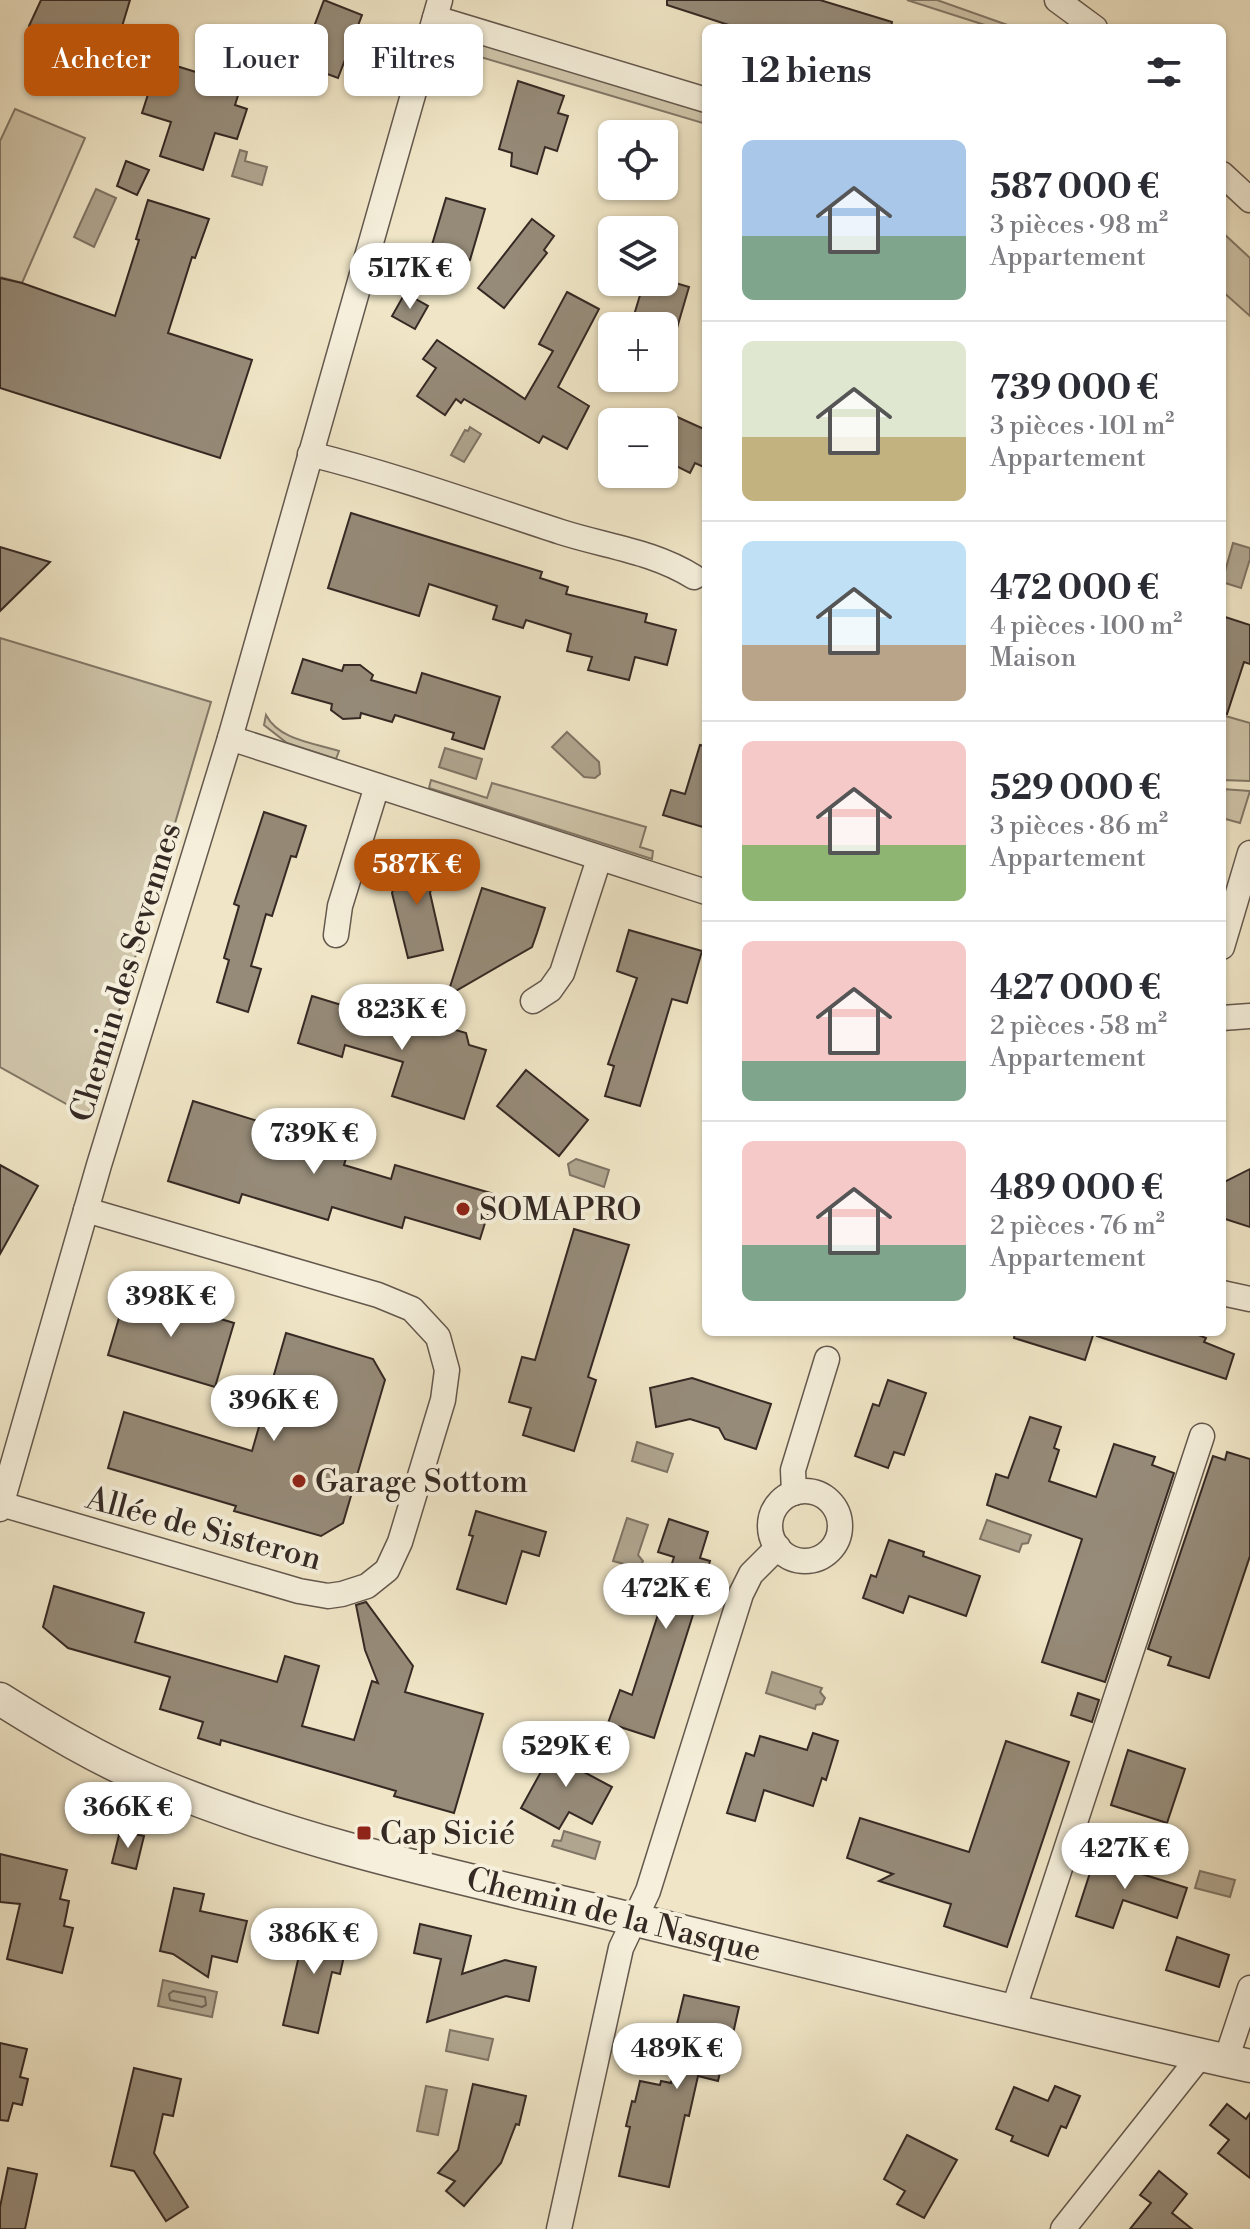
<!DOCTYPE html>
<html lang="fr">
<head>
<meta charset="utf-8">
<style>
	:root { --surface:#fff; --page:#f2f2f3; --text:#2b2b33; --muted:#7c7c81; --line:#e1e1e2; --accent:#b45309 }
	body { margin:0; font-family:"Libre Bodoni",serif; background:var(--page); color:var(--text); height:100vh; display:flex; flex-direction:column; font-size:30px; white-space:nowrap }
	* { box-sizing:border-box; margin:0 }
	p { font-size:26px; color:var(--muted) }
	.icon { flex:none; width:44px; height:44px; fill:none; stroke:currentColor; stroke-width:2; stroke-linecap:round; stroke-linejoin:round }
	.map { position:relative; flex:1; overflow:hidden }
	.details { position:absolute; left:702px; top:24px; width:524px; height:1312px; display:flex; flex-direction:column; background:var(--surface); border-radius:12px; box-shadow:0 2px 6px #0004 }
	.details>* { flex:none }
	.hud { position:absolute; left:24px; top:24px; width:558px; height:72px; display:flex; gap:16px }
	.tools { position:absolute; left:598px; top:120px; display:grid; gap:16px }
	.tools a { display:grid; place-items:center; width:80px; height:80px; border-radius:12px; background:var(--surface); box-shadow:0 2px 6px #0004; font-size:40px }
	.price { position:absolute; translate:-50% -68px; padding:0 18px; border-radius:28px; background:#fff; color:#222; font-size:26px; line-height:52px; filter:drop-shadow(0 2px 4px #0008) }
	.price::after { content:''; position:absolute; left:50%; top:48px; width:24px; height:18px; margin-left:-12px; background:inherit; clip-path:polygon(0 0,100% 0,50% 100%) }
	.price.on { background:var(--accent); color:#fff }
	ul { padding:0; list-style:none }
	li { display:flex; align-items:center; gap:24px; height:200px; padding:0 40px }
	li+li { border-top:2px solid var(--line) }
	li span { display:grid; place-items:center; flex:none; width:224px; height:160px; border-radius:12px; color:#555 }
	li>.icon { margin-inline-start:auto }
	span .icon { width:96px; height:96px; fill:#fffc; stroke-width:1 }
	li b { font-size:34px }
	h2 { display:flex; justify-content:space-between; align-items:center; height:96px; padding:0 40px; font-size:34px }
	.tag { padding:0 28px; border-radius:12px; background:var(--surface); box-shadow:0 2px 6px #0004; font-size:28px; line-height:72px }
	.tag.on { background:var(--accent); color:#fff }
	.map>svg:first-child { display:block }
	.green { fill:#d0c6ab; stroke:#827868; stroke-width:2 }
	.water { fill:#b0a690; stroke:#7f7465; stroke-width:2 }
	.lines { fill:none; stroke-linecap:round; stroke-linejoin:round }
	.shore { stroke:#72685a; stroke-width:2 }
	.building { fill:#968b79; stroke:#352924; stroke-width:2 }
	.minor-casing { stroke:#64584d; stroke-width:27 }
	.tertiary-casing { stroke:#64584d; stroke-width:35 }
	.minor { stroke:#f5efdb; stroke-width:24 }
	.tertiary { stroke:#f5efdb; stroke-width:32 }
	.poi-dot { fill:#8f2418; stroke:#f5efdb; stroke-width:3 }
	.labels { text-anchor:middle; stroke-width:8; stroke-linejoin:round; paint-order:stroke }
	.street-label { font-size:32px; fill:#352924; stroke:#f5efdb }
	.poi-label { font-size:32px; fill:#352924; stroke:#f5efdb; text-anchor:start }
</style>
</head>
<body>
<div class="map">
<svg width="1250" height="2229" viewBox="0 0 1250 2229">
	<rect width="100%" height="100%" fill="#f0e6c7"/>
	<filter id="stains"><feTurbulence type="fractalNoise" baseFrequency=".0025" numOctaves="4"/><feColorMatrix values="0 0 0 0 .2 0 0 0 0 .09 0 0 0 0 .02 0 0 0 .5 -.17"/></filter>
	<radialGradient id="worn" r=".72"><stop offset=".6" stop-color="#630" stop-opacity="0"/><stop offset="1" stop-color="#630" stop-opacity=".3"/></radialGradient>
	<g class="green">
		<path d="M 907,0 L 937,0 L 1016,28 L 988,28 L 988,26 Z"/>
		<path d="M 461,37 L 706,112 L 706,124 L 457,50 Z"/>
		<path d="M 15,109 L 85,138 L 22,283 L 0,277 L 0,141 Z"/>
		<path d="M 1222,232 L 1250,258 L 1250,316 L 1222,291 Z"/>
		<path d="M 0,638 L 211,702 L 88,1116 L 0,1067 Z"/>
		<path d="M 266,715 C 279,740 314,743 339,751 L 336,759 L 287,743 L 264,725 Z"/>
		<path d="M 1222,715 L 1250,723 L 1250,781 L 1222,780 Z"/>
		<path d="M 431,780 L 487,798 L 492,783 L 646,827 L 640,847 L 653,851 L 652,859 L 429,788 Z"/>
		<path d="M 1222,789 L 1250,791 L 1240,823 L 1222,818 Z"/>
	</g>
	<g class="water">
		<path d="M 240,150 L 247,152 L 245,161 L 267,167 L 262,185 L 232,176 Z"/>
		<path d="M 96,189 L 116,198 L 94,247 L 74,237 Z"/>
		<path d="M 470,427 L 481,434 L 464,462 L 451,455 L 465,430 L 468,431 Z"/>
		<path d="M 1233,543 L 1250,548 L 1250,559 L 1241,588 L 1222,582 Z"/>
		<path d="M 567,732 L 599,762 L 600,774 L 595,778 L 584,777 L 552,747 Z"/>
		<path d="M 445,748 L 482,759 L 476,779 L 439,767 Z"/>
		<path d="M 576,1159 L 609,1170 L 604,1187 L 570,1175 L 568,1164 Z"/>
		<path d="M 637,1442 L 673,1454 L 667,1472 L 632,1461 Z"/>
		<path d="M 627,1518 L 648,1525 L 638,1555 L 643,1561 L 639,1568 L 613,1561 Z"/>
		<path d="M 987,1520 L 1031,1535 L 1028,1543 L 1022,1544 L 1019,1552 L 980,1539 Z"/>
		<path d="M 772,1672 L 822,1688 L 820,1692 L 825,1698 L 822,1704 L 816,1705 L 815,1709 L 766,1693 Z"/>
		<path d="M 564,1831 L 600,1842 L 595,1859 L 552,1846 L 554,1840 L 561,1841 Z"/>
		<path d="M 1200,1871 L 1235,1880 L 1230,1897 L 1195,1888 Z"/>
		<path d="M 163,1980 L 217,1992 L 212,2017 L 158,2006 Z"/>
		<path d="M 450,2030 L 493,2039 L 488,2060 L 446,2051 Z"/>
		<path d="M 426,2086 L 447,2090 L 438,2135 L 417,2131 Z"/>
	</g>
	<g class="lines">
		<path class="shore" d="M 173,1991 L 205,1997 L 206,2005 L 202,2007 L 170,2000 L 169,1994 Z"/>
	</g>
	<g class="building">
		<path d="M 41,0 L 130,0 L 114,53 L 29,26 Z"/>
		<path d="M 324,0 L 362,15 L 338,78 L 300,64 Z"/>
		<path d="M 667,0 L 820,0 L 892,22 L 891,28 L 738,28 L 667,5 Z"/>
		<path d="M 170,64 L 241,86 L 235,105 L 247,109 L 237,139 L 215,133 L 203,170 L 160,156 L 171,122 L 142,113 L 150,88 L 162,91 Z"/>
		<path d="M 518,81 L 564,96 L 558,113 L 568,116 L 557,151 L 545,147 L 537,174 L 511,166 L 512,153 L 499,149 Z"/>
		<path d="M 126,161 L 149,170 L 137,195 L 117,186 Z"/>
		<path d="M 446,198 L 485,209 L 470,260 L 431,248 Z"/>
		<path d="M 148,200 L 209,219 L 195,258 L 192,257 L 168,333 L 252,360 L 220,458 L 0,388 L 0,278 L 22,283 L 115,316 L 139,240 L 136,239 Z"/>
		<path d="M 532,219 L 554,236 L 544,250 L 547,253 L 504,308 L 478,288 Z"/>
		<path d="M 644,282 L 672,282 L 689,287 L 677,328 L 634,315 Z"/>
		<path d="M 567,292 L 599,309 L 558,387 L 589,406 L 567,449 L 543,436 L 539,443 L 464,399 L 461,403 L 456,399 L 445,415 L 417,396 L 436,368 L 423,359 L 437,340 L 525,399 L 553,351 L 539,344 Z"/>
		<path d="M 405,293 L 428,306 L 415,329 L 392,316 Z"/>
		<path d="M 664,411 L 706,430 L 706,468 L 695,463 L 690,473 L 664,460 Z"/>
		<path d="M 351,513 L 542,572 L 540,578 L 568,587 L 566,594 L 647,614 L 645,622 L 676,630 L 667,665 L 635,657 L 629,680 L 588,670 L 592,657 L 567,651 L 571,634 L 526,620 L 523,628 L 493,619 L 497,606 L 429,584 L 419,616 L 328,588 Z"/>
		<path d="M 0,547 L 50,562 L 0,611 Z"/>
		<path d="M 1222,616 L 1250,625 L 1250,664 L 1244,662 L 1227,714 L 1222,713 Z"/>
		<path d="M 303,659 L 342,671 L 344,665 L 360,665 L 373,675 L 371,680 L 416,693 L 422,673 L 500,697 L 484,749 L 452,739 L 454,733 L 395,715 L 392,722 L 361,713 L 360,718 L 343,719 L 331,710 L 332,704 L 292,693 Z"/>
		<path d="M 700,745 L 706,746 L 706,828 L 663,815 L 671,790 L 685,794 Z"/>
		<path d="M 264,812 L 306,826 L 296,857 L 291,856 L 272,916 L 266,914 L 251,966 L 261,969 L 248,1012 L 217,1002 L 229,960 L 224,958 L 239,906 L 234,904 Z"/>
		<path d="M 403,856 L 438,866 L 430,893 L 443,950 L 408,958 L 392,893 Z"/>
		<path d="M 482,888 L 545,908 L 537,933 L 532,947 L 447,996 Z"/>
		<path d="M 629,930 L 702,951 L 687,1003 L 672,999 L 640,1106 L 605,1096 L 614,1066 L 608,1064 L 637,978 L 617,971 Z"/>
		<path d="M 312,996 L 397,1022 L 399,1013 L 466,1033 L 469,1045 L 486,1050 L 464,1119 L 392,1096 L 403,1062 L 345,1045 L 342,1057 L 298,1043 Z"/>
		<path d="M 526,1070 L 588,1120 L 559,1156 L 497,1106 Z"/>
		<path d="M 193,1101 L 264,1123 L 262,1126 L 348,1152 L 344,1165 L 391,1179 L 395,1165 L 494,1194 L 480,1239 L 405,1217 L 402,1228 L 332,1207 L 328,1220 L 242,1194 L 239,1203 L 168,1181 Z"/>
		<path d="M 0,1165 L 38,1186 L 0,1254 Z"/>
		<path d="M 1250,1169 L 1250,1227 L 1222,1218 L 1222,1183 Z"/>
		<path d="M 574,1229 L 629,1245 L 588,1377 L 596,1380 L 574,1451 L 523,1435 L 531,1408 L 509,1402 L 522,1357 L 535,1360 Z"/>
		<path d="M 127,1291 L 234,1323 L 215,1387 L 108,1355 Z"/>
		<path d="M 1015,1332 L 1094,1332 L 1085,1360 L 1014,1338 Z"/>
		<path d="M 1098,1332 L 1191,1332 L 1206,1338 L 1204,1342 L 1234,1354 L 1226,1379 L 1097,1336 Z"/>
		<path d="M 286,1333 L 373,1359 L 385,1380 L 343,1523 L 321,1536 L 234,1511 L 236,1506 L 108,1468 L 124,1412 L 252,1451 Z"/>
		<path d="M 692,1378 L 771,1404 L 756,1449 L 725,1439 L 719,1428 L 690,1419 L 656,1427 L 650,1388 Z"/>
		<path d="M 888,1380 L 926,1393 L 904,1455 L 894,1452 L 888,1468 L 855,1456 L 873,1404 L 879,1406 Z"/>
		<path d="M 1030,1417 L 1061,1427 L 1054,1448 L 1059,1450 L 1049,1481 L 1096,1497 L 1114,1444 L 1155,1457 L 1152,1465 L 1174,1473 L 1105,1682 L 1042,1662 L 1082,1539 L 987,1505 L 996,1474 L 1008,1478 Z"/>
		<path d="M 1227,1452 L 1250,1459 L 1250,1556 L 1209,1678 L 1168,1665 L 1171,1657 L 1148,1649 L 1213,1456 L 1225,1460 Z"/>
		<path d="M 476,1511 L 546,1532 L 539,1556 L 522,1551 L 506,1604 L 457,1589 L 473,1536 L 469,1535 Z"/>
		<path d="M 669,1519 L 708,1532 L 700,1558 L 710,1561 L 654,1738 L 608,1723 L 620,1690 L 632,1695 L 663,1599 L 661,1598 L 674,1557 L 658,1552 Z"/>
		<path d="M 889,1540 L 924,1552 L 923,1556 L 980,1576 L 966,1616 L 909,1596 L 903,1613 L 863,1598 L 871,1575 L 876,1577 Z"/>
		<path d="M 54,1586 L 144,1613 L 135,1642 L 277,1682 L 285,1656 L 319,1666 L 302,1726 L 354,1740 L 372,1681 L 378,1683 L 365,1650 L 356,1605 L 366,1602 L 413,1666 L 405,1692 L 483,1714 L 454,1813 L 394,1796 L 396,1791 L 324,1770 L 221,1740 L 220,1745 L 198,1738 L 203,1722 L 160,1709 L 170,1677 L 68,1648 L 43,1627 Z"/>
		<path d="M 1078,1693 L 1099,1700 L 1092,1722 L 1071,1715 Z"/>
		<path d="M 813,1733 L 838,1741 L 826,1780 L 822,1778 L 813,1806 L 764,1790 L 755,1821 L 727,1813 L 746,1753 L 754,1756 L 760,1736 L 807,1750 Z"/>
		<path d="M 558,1741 L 589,1758 L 582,1771 L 612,1787 L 592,1824 L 569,1812 L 559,1829 L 521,1808 Z"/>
		<path d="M 1006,1741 L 1069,1762 L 1007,1947 L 944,1926 L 951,1904 L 879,1881 L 893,1874 L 847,1858 L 860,1818 L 969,1852 Z"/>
		<path d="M 1128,1750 L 1185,1769 L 1167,1823 L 1111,1805 Z"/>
		<path d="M 120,1831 L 144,1836 L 136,1869 L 112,1863 Z"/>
		<path d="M 1098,1848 L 1135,1861 L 1132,1871 L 1187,1888 L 1177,1918 L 1123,1900 L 1113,1928 L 1076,1916 Z"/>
		<path d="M 0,1854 L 67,1870 L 60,1899 L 69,1901 L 64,1926 L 73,1928 L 62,1973 L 7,1959 L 20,1904 L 0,1902 Z"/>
		<path d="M 174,1888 L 204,1894 L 200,1911 L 247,1921 L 237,1962 L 212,1956 L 208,1977 L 173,1954 L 160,1951 Z"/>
		<path d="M 307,1921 L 342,1928 L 338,1946 L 346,1947 L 340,1974 L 332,1972 L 318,2033 L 283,2025 Z"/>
		<path d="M 420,1924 L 471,1936 L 462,1974 L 505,1960 L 536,1967 L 529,2001 L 506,1996 L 427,2022 L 441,1959 L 414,1953 Z"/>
		<path d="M 1177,1937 L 1229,1955 L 1219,1987 L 1166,1970 Z"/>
		<path d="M 684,1995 L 739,2007 L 726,2065 L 722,2064 L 718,2081 L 698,2076 L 689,2116 L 685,2115 L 669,2187 L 619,2176 L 630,2127 L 626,2126 L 632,2101 L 635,2102 L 640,2081 L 660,2085 L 661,2081 L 671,2083 L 684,2026 L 677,2024 Z"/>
		<path d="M 0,2043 L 27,2049 L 20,2077 L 28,2079 L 22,2105 L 13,2103 L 8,2121 L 0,2120 Z"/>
		<path d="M 134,2068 L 181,2079 L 173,2116 L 163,2114 L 154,2153 L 188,2207 L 166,2221 L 134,2171 L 111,2166 Z"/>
		<path d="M 473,2084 L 526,2096 L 519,2125 L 516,2124 L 501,2163 L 464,2206 L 446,2191 L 455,2181 L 438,2173 L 458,2150 Z"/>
		<path d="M 1055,2086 L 1080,2096 L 1066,2128 L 1061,2126 L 1048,2156 L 1011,2141 L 1013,2136 L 996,2129 L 1014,2087 L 1048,2101 Z"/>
		<path d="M 1227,2104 L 1246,2119 L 1250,2113 L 1250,2178 L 1218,2153 L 1229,2140 L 1210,2125 Z"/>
		<path d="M 907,2135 L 957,2160 L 924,2218 L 897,2204 L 905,2191 L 884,2179 Z"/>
		<path d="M 8,2168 L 37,2174 L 25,2229 L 0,2229 L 0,2207 Z"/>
		<path d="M 1159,2171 L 1187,2194 L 1172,2213 L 1192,2229 L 1130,2229 L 1151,2203 L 1140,2195 Z"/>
	</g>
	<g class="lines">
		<defs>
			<g id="minor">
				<path d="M 1057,0 L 1095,28"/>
				<path d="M 435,18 L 706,100"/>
				<path d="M 1222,174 L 1250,200"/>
				<path d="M 310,454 C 395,475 478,505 561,532 C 608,547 652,551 694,577"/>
				<path d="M 230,738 L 706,892"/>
				<path d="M 336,935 L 340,906 L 377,786"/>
				<path d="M 1222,947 L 1250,853"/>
				<path d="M 533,1001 L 550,990 L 562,973 L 599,859"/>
				<path d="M 1222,1018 L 1250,1016"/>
				<path d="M 1222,1293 L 1250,1299"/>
				<circle cx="805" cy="1526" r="35"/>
				<path d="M 794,1493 L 793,1470 L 827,1359"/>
				<path d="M 1,1504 L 299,1591 L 328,1596 L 342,1594 L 367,1586 L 387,1570 L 400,1542 L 443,1400 L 447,1370 L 438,1337 L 412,1309 L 378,1295 L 86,1210"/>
				<path d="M 0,1509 L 99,1165 L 230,738 L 440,0"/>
				<path d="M 1013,2011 L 1202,1436"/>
				<path d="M 1226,2060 L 1250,1988"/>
				<path d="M 559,2229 L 621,1948 L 648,1891 L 741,1594 L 751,1574 L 778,1547"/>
				<path d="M 1063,2229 L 1201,2055"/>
			</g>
			<path id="tertiary" d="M 0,1699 C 48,1729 98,1759 150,1781 C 305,1847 473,1880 636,1920 C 840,1970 1045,2020 1250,2066"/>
		</defs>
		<use href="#minor" class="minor-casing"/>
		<use href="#tertiary" class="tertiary-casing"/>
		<use href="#minor" class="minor"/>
		<use href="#tertiary" class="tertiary"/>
	</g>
	<g class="poi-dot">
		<circle cx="463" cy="1209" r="8"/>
		<circle cx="299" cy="1481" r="8"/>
		<rect x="356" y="1825" width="16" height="16" rx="4"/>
	</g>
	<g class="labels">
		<g class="street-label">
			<text transform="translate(125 972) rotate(-73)" y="11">Chemin des Sevennes</text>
			<text transform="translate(204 1528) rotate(15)" y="11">Allée de Sisteron</text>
			<text transform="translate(614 1914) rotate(14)" y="11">Chemin de la Nasque</text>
		</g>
		<g class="poi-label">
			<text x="479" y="1220">SOMAPRO</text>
			<text x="315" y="1492">Garage Sottom</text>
			<text x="380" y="1844">Cap Sicié</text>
		</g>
	</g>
	<rect width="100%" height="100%" filter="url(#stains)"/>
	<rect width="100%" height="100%" fill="url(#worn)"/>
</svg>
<div class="tools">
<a><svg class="icon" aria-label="locate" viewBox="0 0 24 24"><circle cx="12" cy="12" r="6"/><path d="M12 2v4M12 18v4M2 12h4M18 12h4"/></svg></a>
<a><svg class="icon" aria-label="layers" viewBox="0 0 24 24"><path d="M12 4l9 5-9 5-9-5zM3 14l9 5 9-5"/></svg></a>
<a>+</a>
<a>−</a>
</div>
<b class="price" style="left:410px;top:311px">517K €</b>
<b class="price on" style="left:417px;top:907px">587K €</b>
<b class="price" style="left:402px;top:1052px">823K €</b>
<b class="price" style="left:314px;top:1176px">739K €</b>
<b class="price" style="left:171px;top:1339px">398K €</b>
<b class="price" style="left:274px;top:1443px">396K €</b>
<b class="price" style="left:666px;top:1631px">472K €</b>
<b class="price" style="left:566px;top:1789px">529K €</b>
<b class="price" style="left:128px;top:1850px">366K €</b>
<b class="price" style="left:1125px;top:1891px">427K €</b>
<b class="price" style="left:314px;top:1976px">386K €</b>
<b class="price" style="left:677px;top:2091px">489K €</b>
<div class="hud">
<a class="tag on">Acheter</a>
<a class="tag">Louer</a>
<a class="tag">Filtres</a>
</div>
<section class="details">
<h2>12 biens<svg class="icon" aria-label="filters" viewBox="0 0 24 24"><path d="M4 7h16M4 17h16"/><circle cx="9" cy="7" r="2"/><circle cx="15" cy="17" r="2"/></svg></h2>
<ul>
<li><span style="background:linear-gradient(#a9c7e8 60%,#7fa58c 0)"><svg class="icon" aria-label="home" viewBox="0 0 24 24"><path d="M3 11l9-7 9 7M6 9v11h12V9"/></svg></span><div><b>587 000 €</b><p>3 pièces · 98 m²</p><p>Appartement</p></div></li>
<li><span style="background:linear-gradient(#dfe7d0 60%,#c2b280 0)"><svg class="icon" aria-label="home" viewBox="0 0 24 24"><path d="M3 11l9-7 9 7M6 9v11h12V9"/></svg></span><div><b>739 000 €</b><p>3 pièces · 101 m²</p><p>Appartement</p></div></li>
<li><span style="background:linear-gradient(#bfe0f5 65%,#b9a48a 0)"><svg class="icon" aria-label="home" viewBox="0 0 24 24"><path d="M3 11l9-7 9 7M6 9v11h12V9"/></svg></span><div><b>472 000 €</b><p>4 pièces · 100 m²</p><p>Maison</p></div></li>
<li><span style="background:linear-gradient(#f6c9c9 65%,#8fb573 0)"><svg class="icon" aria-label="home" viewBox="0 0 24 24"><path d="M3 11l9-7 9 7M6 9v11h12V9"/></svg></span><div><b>529 000 €</b><p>3 pièces · 86 m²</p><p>Appartement</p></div></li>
<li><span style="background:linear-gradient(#f6c9c9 75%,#7fa58c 0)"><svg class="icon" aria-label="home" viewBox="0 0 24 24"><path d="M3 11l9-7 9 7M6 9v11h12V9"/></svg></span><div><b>427 000 €</b><p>2 pièces · 58 m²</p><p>Appartement</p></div></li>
<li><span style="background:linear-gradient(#f6c9c9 65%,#7fa58c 0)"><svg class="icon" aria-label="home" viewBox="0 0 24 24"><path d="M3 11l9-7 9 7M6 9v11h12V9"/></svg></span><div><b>489 000 €</b><p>2 pièces · 76 m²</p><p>Appartement</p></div></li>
</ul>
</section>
</div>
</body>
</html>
